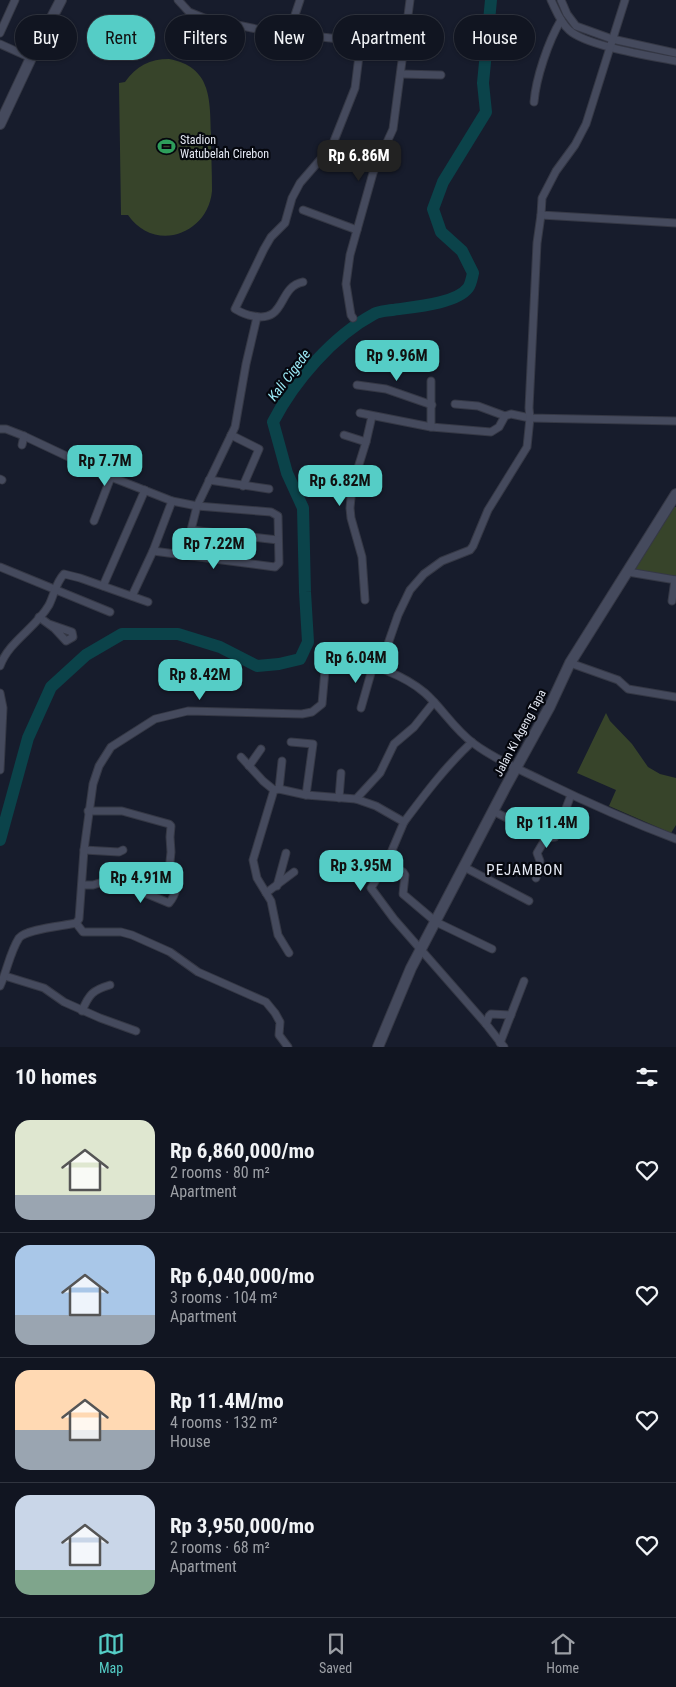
<!DOCTYPE html>
<html lang="en">
<head>
<meta charset="utf-8">
<style>
	:root { --surface:#111521; --page:#1a1e2a; --text:#f1f3f6; --muted:#9c9fa5; --line:#30343f; --accent:#55cdc6 }
	body { margin:0; font-family:"Roboto Condensed",sans-serif; background:var(--page); color:var(--text); height:100vh; display:flex; flex-direction:column; font-size:19px; white-space:nowrap }
	* { box-sizing:border-box; margin:0 }
	p { font-size:16px; color:var(--muted) }
	.icon { flex:none; width:28px; height:28px; fill:none; stroke:currentColor; stroke-width:2; stroke-linecap:round; stroke-linejoin:round }
	.map { position:relative; height:1047px; overflow:hidden }
	.details { display:flex; flex-direction:column; background:var(--surface); flex:1 }
	.details>* { flex:none }
	.guide { position:absolute; left:15px; top:15px; width:646px; height:45px; display:flex; gap:10px }
	.price { position:absolute; translate:-50% -42px; padding:0 11px; border-radius:10px; background:var(--accent); color:#111; font-size:16px; line-height:32px; filter:drop-shadow(0 1px 2px #0008) }
	.price::after { content:''; position:absolute; left:50%; top:30px; width:15px; height:11px; margin-left:-8px; background:inherit; clip-path:polygon(0 0,100% 0,50% 100%) }
	.price.on { background:#222; color:#fff }
	ul { padding:0; list-style:none }
	li { display:flex; align-items:center; gap:15px; height:125px; padding:0 15px }
	li+li { border-top:1px solid var(--line) }
	li span { display:grid; place-items:center; flex:none; width:140px; height:100px; border-radius:15px; color:#555 }
	li>.icon { margin-inline-start:auto }
	span .icon { width:60px; height:60px; fill:#fffc; stroke-width:1 }
	li b { font-size:21px }
	h2 { display:flex; justify-content:space-between; align-items:center; height:60px; padding:0 15px; font-size:21px }
	.tag { padding:0 18px; border-radius:22px; background:var(--surface); box-shadow:0 1px 4px #0004,0 0 0 1px var(--line); font-size:18px; line-height:45px }
	.tag.on { background:var(--accent); color:#111 }
	.tabs { display:flex; justify-content:space-around; align-items:center; height:70px; border-top:1px solid var(--line); background:var(--surface); font-size:14px; color:var(--muted) }
	.tabs a { display:grid; justify-items:center; gap:2px }
	.tabs .on { color:var(--accent) }
	.map>svg:first-child { display:block }
	.green { fill:#37442a }
	.lines { fill:none; stroke-linecap:round; stroke-linejoin:round }
	.river { stroke:#0b434a; stroke-width:12 }
	.street-casing { stroke:#353845; stroke-width:9 }
	.secondary-casing { stroke:#353845; stroke-width:12 }
	.street { stroke:#454a5d; stroke-width:7 }
	.secondary { stroke:#454a5d; stroke-width:10 }
	.labels { text-anchor:middle; stroke-width:4.5; stroke-linejoin:round; paint-order:stroke }
	.poi-label { font-size:12px; fill:#e4e8f3; stroke:#05070e; text-anchor:start }
	.street-label { font-size:12px; fill:#e4e8f3; stroke:#05070e }
	.water-label { font-size:14px; font-style:italic; fill:#9dedf9; stroke:#05070e }
	.quarter-label { font-size:15px; letter-spacing:1px; fill:#e4e8f3; stroke:#05070e }
</style>
</head>
<body>
<div class="map">
<svg width="676" height="1047" viewBox="0 0 676 1047">
	<rect width="100%" height="100%" fill="#171c2c"/>
	<g class="green">
		<path d="M 169,59 C 211,67 210,98 211,133 C 211,152 212,172 212,191 C 208,235 154,253 128,215 L 121,215 L 119,83 L 125,82 C 136,66 150,59 169,59 Z"/>
		<path d="M 672,507 L 676,507 L 676,576 L 633,570 Z"/>
		<path d="M 606,713 L 610,721 L 632,744 L 648,767 L 660,774 L 676,778 L 676,825 L 671,833 L 609,806 L 616,790 L 577,773 Z"/>
	</g>
	<g class="lines">
		<path class="river" d="M 0,840 L 28,738 L 51,687 L 86,655 L 122,634 L 178,634 L 220,647 L 257,666 L 279,664 L 300,659 L 308,642 L 305,592 L 303,508 L 287,473 L 273,422 C 294,381 333,336 374,314 C 379,311 386,311 392,310 C 412,307 456,304 468,288 C 471,284 472,277 473,273 L 462,251 L 441,232 L 433,209 L 443,182 L 486,112 L 483,83 L 491,0"/>
		<defs>
			<g id="street">
				<path d="M 178,0 L 189,12 L 204,18 L 261,30 L 339,39 L 343,38 L 404,41"/>
				<path d="M 551,0 C 556,10 560,22 569,30 C 586,46 651,56 676,61"/>
				<path d="M 561,0 L 567,14 L 576,26 L 612,39 L 676,53"/>
				<path d="M 625,0 L 586,124 L 575,145 L 556,171 L 542,198 L 541,215 L 676,223"/>
				<path d="M 0,33 L 15,0"/>
				<path d="M 289,33 L 300,0"/>
				<path d="M 0,44 L 31,58"/>
				<path d="M 401,74 L 441,75"/>
				<path d="M 534,102 C 536,78 548,42 561,20"/>
				<path d="M 303,210 L 357,230"/>
				<path d="M 303,282 C 277,287 287,323 253,316 C 246,315 240,312 235,309 L 264,249 L 271,237 L 285,223 L 292,198 L 300,183 L 332,146 L 355,88 L 361,40"/>
				<path d="M 353,318 L 351,315 L 346,284 L 350,255 L 373,173 L 393,129 L 410,0"/>
				<path d="M 357,385 L 386,389 L 432,405"/>
				<path d="M 455,404 L 478,406 L 505,416"/>
				<path d="M 360,413 L 431,427 L 491,432 L 499,427 L 505,416 L 511,414 L 530,418 L 676,421"/>
				<path d="M 431,427 L 431,381"/>
				<path d="M 0,429 L 6,429 L 24,436 L 111,477 L 172,501 L 197,506 L 271,512 L 278,516 L 279,563 L 275,567 L 153,551"/>
				<path d="M 231,435 L 259,449 L 243,486"/>
				<path d="M 344,435 L 366,442"/>
				<path d="M 22,445 L 24,436"/>
				<path d="M 0,479 L 2,480"/>
				<path d="M 209,480 L 269,489"/>
				<path d="M 94,521 L 111,477"/>
				<path d="M 191,530 L 278,540"/>
				<path d="M 180,555 L 191,530 L 197,506 L 235,427 L 246,364 L 257,317"/>
				<path d="M 0,567 L 110,612"/>
				<path d="M 628,572 L 676,580"/>
				<path d="M 103,586 L 145,490"/>
				<path d="M 132,596 L 153,551 L 172,501"/>
				<path d="M 365,600 L 362,557 L 351,518 L 350,508 L 352,487 L 366,442 L 372,416"/>
				<path d="M 672,601 L 675,580"/>
				<path d="M 39,617 L 54,628 L 66,641 L 73,637 L 72,632 L 49,624"/>
				<path d="M 570,663 L 618,680 L 628,689 L 676,697"/>
				<path d="M 0,666 C 9,641 36,628 49,605 C 54,595 56,582 64,574 L 80,578 L 148,602"/>
				<path d="M 380,667 L 398,615 L 410,590 L 424,574 L 442,561 L 470,550 L 473,546 L 488,510 L 527,447 L 530,418 L 529,408 L 537,243 L 541,215"/>
				<path d="M 0,693 L 3,708 L 0,770"/>
				<path d="M 361,708 L 373,666"/>
				<path d="M 291,742 L 313,744 L 306,795"/>
				<path d="M 241,757 L 263,781 L 274,790"/>
				<path d="M 249,766 L 261,749"/>
				<path d="M 279,789 L 282,761"/>
				<path d="M 339,798 L 341,773"/>
				<path d="M 356,799 L 380,773 L 394,744 L 414,727 L 434,702"/>
				<path d="M 493,811 L 546,838 L 555,837 L 571,795"/>
				<path d="M 404,822 L 387,862 L 371,888 L 394,919 L 486,1024 L 504,1047"/>
				<path d="M 84,850 L 119,852 L 123,850"/>
				<path d="M 387,862 L 403,872 L 405,875 L 403,894 L 436,922 L 492,949"/>
				<path d="M 464,867 L 529,901"/>
				<path d="M 536,878 L 540,861 L 537,853 L 546,838"/>
				<path d="M 82,885 L 93,885 L 106,881 L 133,888 L 169,903 C 176,895 179,882 174,872 L 169,871 L 171,852 L 170,837 L 171,826 L 169,824 L 122,811 L 88,811"/>
				<path d="M 277,886 L 286,853"/>
				<path d="M 266,893 L 294,872"/>
				<path d="M 76,923 L 83,932 L 121,932 L 132,935 L 170,952 L 198,972 L 266,1002 L 275,1013 L 280,1022 L 279,1035 L 288,1047"/>
				<path d="M 289,953 L 278,935 L 271,901 L 257,878 L 253,860 L 274,790 L 279,789 L 306,795 L 356,799 L 376,806 L 404,822 C 425,794 446,766 472,742"/>
				<path d="M 5,976 L 44,988 L 64,1002 L 100,1018 L 136,1031"/>
				<path d="M 0,986 C 7,971 10,952 19,938 C 26,929 63,926 76,923 L 79,919 L 84,850 L 93,784 L 99,766 L 111,747 L 155,719 L 188,711 L 302,714 L 312,712 L 322,704 L 326,659 L 329,655 L 335,654 C 365,663 401,672 425,693 C 442,708 454,729 473,743 C 494,759 519,769 543,781 C 586,802 631,822 676,839"/>
				<path d="M 82,1011 C 89,994 93,990 110,985"/>
				<path d="M 486,1024 L 489,1016 L 491,1014 L 511,1015"/>
				<path d="M 500,1043 L 524,981"/>
			</g>
			<g id="secondary">
				<path d="M 0,124 L 31,58 L 61,0"/>
				<path d="M 378,1047 L 411,968 L 505,788 L 550,706 L 570,663 L 676,494"/>
			</g>
		</defs>
		<use href="#street" class="street-casing"/>
		<use href="#secondary" class="secondary-casing"/>
		<use href="#street" class="street"/>
		<use href="#secondary" class="secondary"/>
	</g>
	<defs>
		<symbol id="stadium-bare" viewBox="-9 -9 18 18"><path d="M0-5a6.5 5 0 1 0 0 10a6.5 5 0 1 0 0-10ZM-3.5-1.8h7v3.6h-7Z" fill="#2e9e5b" stroke="#05070e" stroke-width="2.5" paint-order="stroke"/></symbol>
	</defs>
	<g fill-rule="evenodd">
		<use href="#stadium-bare" x="154" y="134" width="25" height="25"/>
	</g>
	<g class="labels">
		<g class="poi-label">
			<text x="180" y="144">Stadion<tspan x="180" dy="14">Watubelah Cirebon</tspan></text>
		</g>
		<g class="street-label">
			<text transform="translate(520 733) rotate(-62)" y="4">Jalan Ki Ageng Tapa</text>
		</g>
		<g class="water-label">
			<text transform="translate(289 375) rotate(-53)" y="5">Kali Cigede</text>
		</g>
		<g class="quarter-label">
			<text x="525" y="875">PEJAMBON</text>
		</g>
	</g>
</svg>
<b class="price on" style="left:359px;top:182px">Rp 6.86M</b>
<b class="price" style="left:397px;top:382px">Rp 9.96M</b>
<b class="price" style="left:105px;top:487px">Rp 7.7M</b>
<b class="price" style="left:340px;top:507px">Rp 6.82M</b>
<b class="price" style="left:214px;top:570px">Rp 7.22M</b>
<b class="price" style="left:356px;top:684px">Rp 6.04M</b>
<b class="price" style="left:200px;top:701px">Rp 8.42M</b>
<b class="price" style="left:547px;top:849px">Rp 11.4M</b>
<b class="price" style="left:361px;top:892px">Rp 3.95M</b>
<b class="price" style="left:141px;top:904px">Rp 4.91M</b>
<div class="guide">
<a class="tag">Buy</a>
<a class="tag on">Rent</a>
<a class="tag">Filters</a>
<a class="tag">New</a>
<a class="tag">Apartment</a>
<a class="tag">House</a>
</div>
</div>
<section class="details">
<h2>10 homes<svg class="icon" aria-label="filters" viewBox="0 0 24 24"><path d="M4 7h16M4 17h16"/><circle cx="9" cy="7" r="2"/><circle cx="15" cy="17" r="2"/></svg></h2>
<ul>
<li><span style="background:linear-gradient(#dfe7d0 75%,#9aa5b1 0)"><svg class="icon" aria-label="home" viewBox="0 0 24 24"><path d="M3 11l9-7 9 7M6 9v11h12V9"/></svg></span><div><b>Rp 6,860,000/mo</b><p>2 rooms · 80 m²</p><p>Apartment</p></div><svg class="icon" aria-label="heart" viewBox="0 0 24 24"><path d="M12 20l-8-8c-3-5 5-10 8-4 3-6 11-1 8 4z"/></svg></li>
<li><span style="background:linear-gradient(#a9c7e8 70%,#9aa5b1 0)"><svg class="icon" aria-label="home" viewBox="0 0 24 24"><path d="M3 11l9-7 9 7M6 9v11h12V9"/></svg></span><div><b>Rp 6,040,000/mo</b><p>3 rooms · 104 m²</p><p>Apartment</p></div><svg class="icon" aria-label="heart" viewBox="0 0 24 24"><path d="M12 20l-8-8c-3-5 5-10 8-4 3-6 11-1 8 4z"/></svg></li>
<li><span style="background:linear-gradient(#ffd9b3 60%,#9aa5b1 0)"><svg class="icon" aria-label="home" viewBox="0 0 24 24"><path d="M3 11l9-7 9 7M6 9v11h12V9"/></svg></span><div><b>Rp 11.4M/mo</b><p>4 rooms · 132 m²</p><p>House</p></div><svg class="icon" aria-label="heart" viewBox="0 0 24 24"><path d="M12 20l-8-8c-3-5 5-10 8-4 3-6 11-1 8 4z"/></svg></li>
<li><span style="background:linear-gradient(#c9d6e8 75%,#7fa58c 0)"><svg class="icon" aria-label="home" viewBox="0 0 24 24"><path d="M3 11l9-7 9 7M6 9v11h12V9"/></svg></span><div><b>Rp 3,950,000/mo</b><p>2 rooms · 68 m²</p><p>Apartment</p></div><svg class="icon" aria-label="heart" viewBox="0 0 24 24"><path d="M12 20l-8-8c-3-5 5-10 8-4 3-6 11-1 8 4z"/></svg></li>
</ul>
</section>
<nav class="tabs">
<a class="on"><svg class="icon" aria-label="map" viewBox="0 0 24 24"><path d="M3 6l6-2 6 2 6-2v14l-6 2-6-2-6 2zM9 4v14M15 6v14"/></svg>Map</a>
<a><svg class="icon" aria-label="saved" viewBox="0 0 24 24"><path d="M7 4h10v16l-5-4-5 4z"/></svg>Saved</a>
<a><svg class="icon" aria-label="home" viewBox="0 0 24 24"><path d="M3 11l9-7 9 7M6 9v11h12V9"/></svg>Home</a>
</nav>
</body>
</html>
